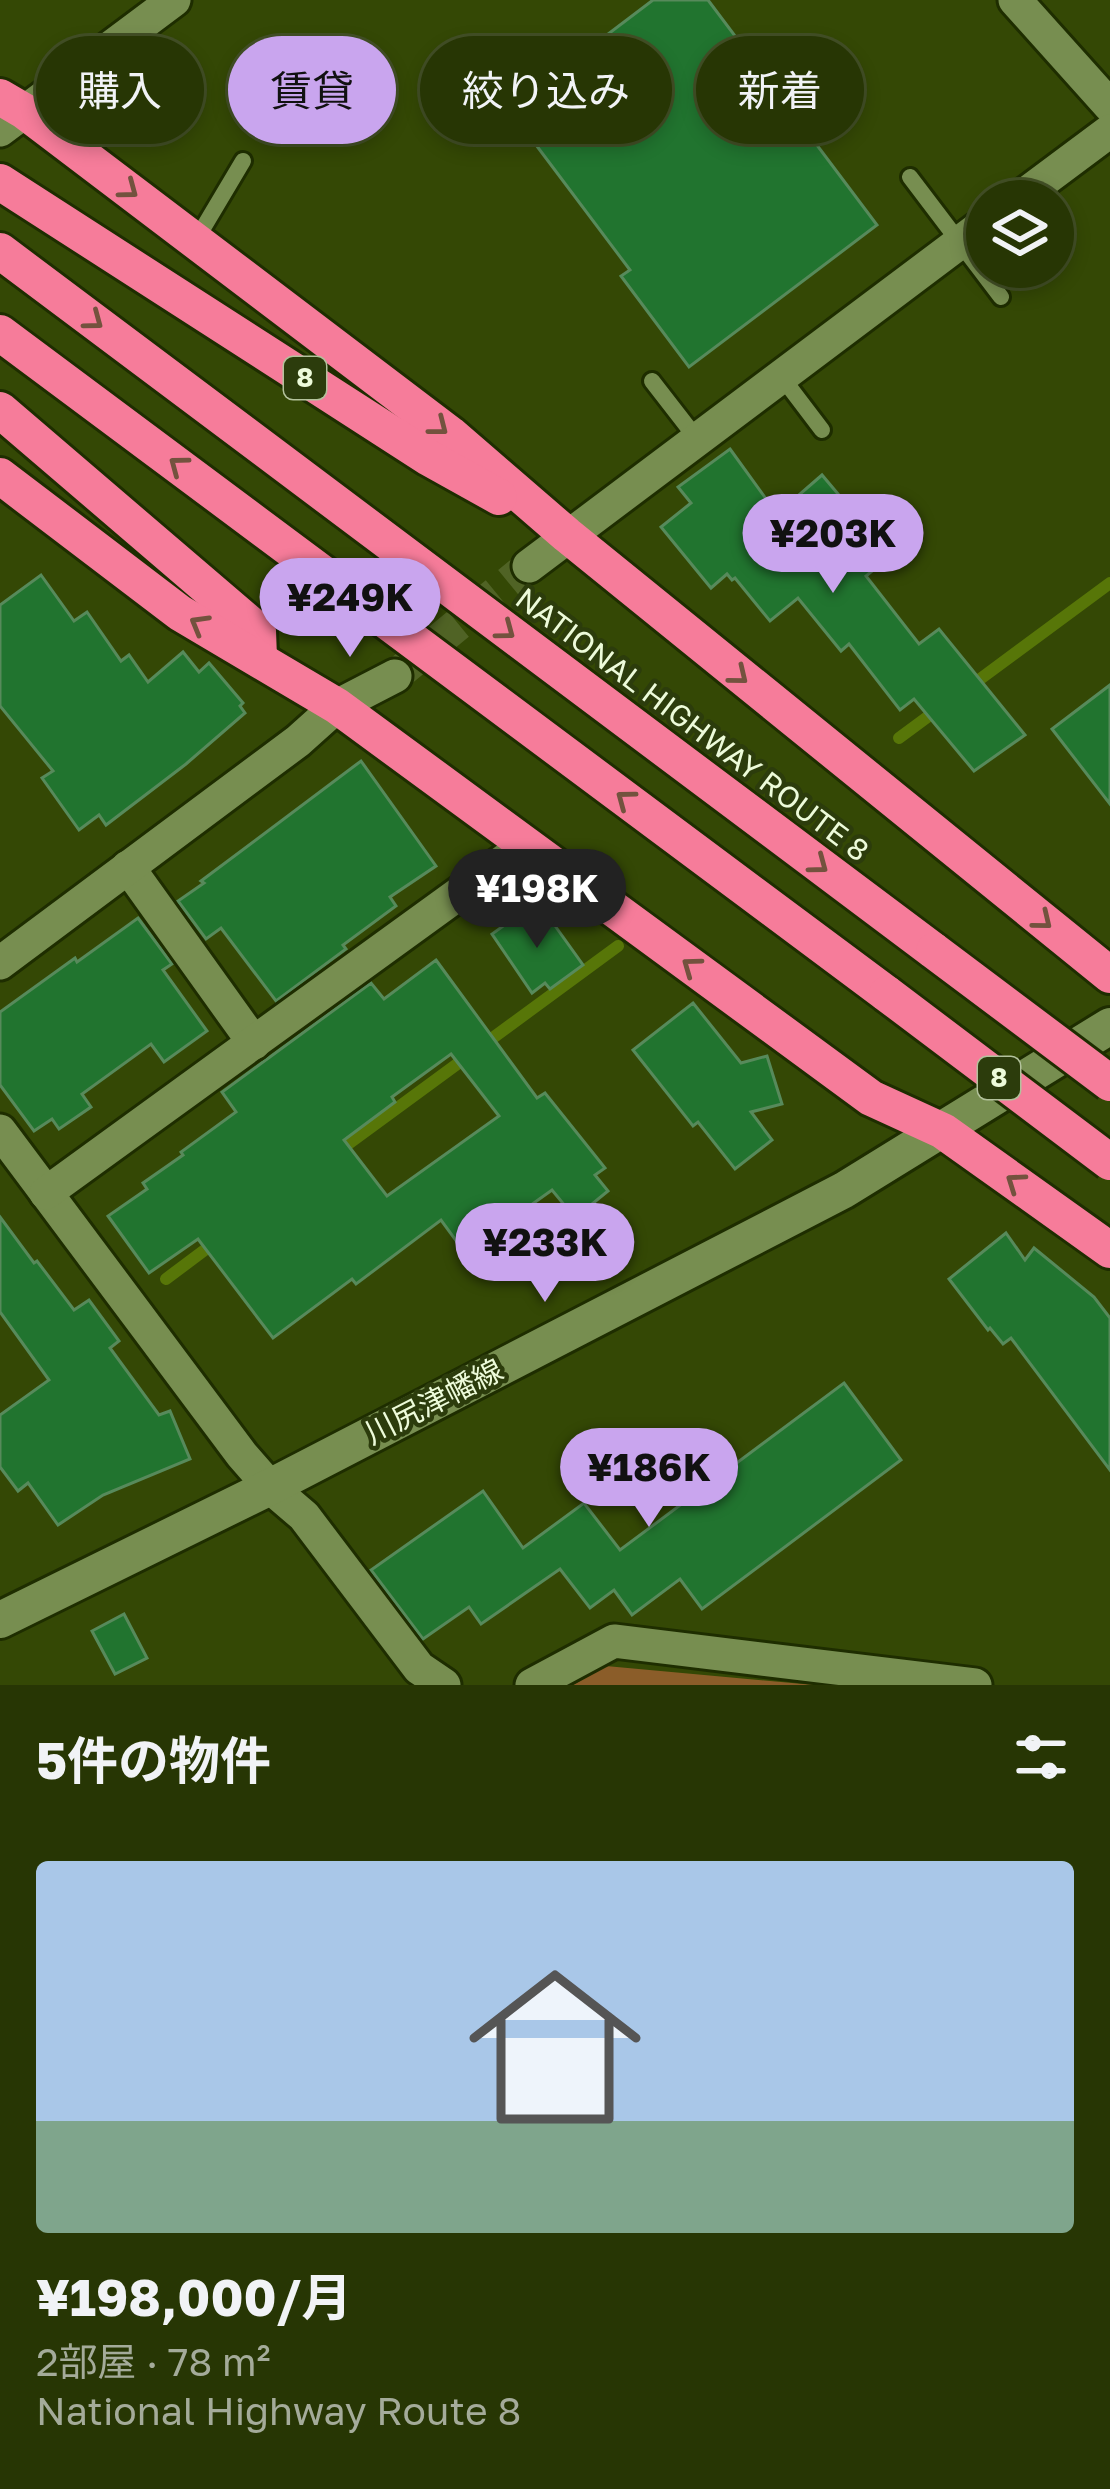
<!DOCTYPE html>
<html lang="ja">
<head>
<meta charset="utf-8">
<style>
	:root { --surface:#273604; --page:#334113; --text:#f1f3f6; --muted:#a4ab9a; --line:#435026; --accent:#c9a5ee }
	body { margin:0; font-family:"Golos Text","Noto Sans JP",sans-serif; background:var(--page); color:var(--text); height:100vh; display:flex; flex-direction:column; font-size:45px; white-space:nowrap }
	* { box-sizing:border-box; margin:0 }
	p { font-size:39px; color:var(--muted) }
	.icon { flex:none; width:66px; height:66px; fill:none; stroke:currentColor; stroke-width:2; stroke-linecap:round; stroke-linejoin:round }
	.map { position:relative; height:1685px; overflow:hidden }
	.drawer { display:flex; flex-direction:column; background:var(--surface); flex:1 }
	.drawer>* { flex:none }
	.top-card { position:absolute; left:36px; top:36px; width:1038px; height:108px; display:flex; gap:24px }
	.fabs { position:absolute; left:966px; top:180px; display:grid; gap:24px }
	.fabs a { display:grid; place-items:center; width:108px; height:108px; border-radius:50%; background:var(--surface); box-shadow:0 6px 18px #0003,0 0 0 3px var(--line); font-size:60px }
	.price { position:absolute; translate:-50% -102px; padding:0 27px; border-radius:42px; background:var(--accent); color:#111; font-size:39px; line-height:78px; filter:drop-shadow(0 3px 6px #0008) }
	.price::after { content:''; position:absolute; left:50%; top:72px; width:36px; height:27px; margin-left:-18px; background:inherit; clip-path:polygon(0 0,100% 0,50% 100%) }
	.price.on { background:#222; color:#fff }
	ul { padding:0; list-style:none }
	li { display:grid; align-content:center; gap:24px; height:636px; padding:0 36px }
	li span { display:grid; place-items:center; height:372px; border-radius:12px; color:#555 }
	li>.icon { margin-inline-start:auto }
	span .icon { width:216px; height:216px; fill:#fffc; stroke-width:1 }
	li b { font-size:51px }
	h2 { display:flex; justify-content:space-between; align-items:center; height:144px; padding:0 36px; font-size:51px }
	.pill { padding:0 42px; border-radius:54px; background:var(--surface); box-shadow:0 6px 18px #0003,0 0 0 3px var(--line); font-size:42px; line-height:108px }
	.pill.on { background:var(--accent); color:#111 }
	.map>svg:first-child { display:block }
	.green { fill:#8b5d29 }
	.lines { fill:none; stroke-linecap:round; stroke-linejoin:round }
	.stream { stroke:#577608; stroke-width:12 }
	.building { fill:#21742f; stroke:#578a5b; stroke-width:3; fill-rule:evenodd }
	.street-tunnel { stroke:#506325; stroke-width:33; stroke-dasharray:33 16; stroke-linecap:butt }
	.lane-casing { stroke:#1e2d00; stroke-width:22 }
	.street-casing { stroke:#1e2d00; stroke-width:39 }
	.secondary-casing { stroke:#1e2d00; stroke-width:42 }
	.highway-casing { stroke:#1e2d00; stroke-width:42 }
	.lane { stroke:#778e50; stroke-width:16 }
	.street { stroke:#778e50; stroke-width:33 }
	.secondary { stroke:#778e50; stroke-width:36 }
	.highway { stroke:#f67c9a; stroke-width:36 }
	.highway-bridge-casing { stroke:#1e2d00; stroke-width:42; stroke-linecap:butt }
	.highway-bridge { stroke:#f67c9a; stroke-width:36 }
	.oneway { stroke:#73523e }
	.labels { text-anchor:middle; stroke-width:9; stroke-linejoin:round; paint-order:stroke }
	.shield { fill:#2c3c0c; stroke:#b3c29c; stroke-width:3 }
	.shield-label { font-size:27px; font-weight:bold; fill:#edfbda }
	.street-label { font-size:30px; fill:#edfbda; stroke:#2c3c0c }
</style>
</head>
<body>
<div class="map">
<svg width="1110" height="1685" viewBox="0 0 1110 1685">
	<rect width="100%" height="100%" fill="#344805"/>
	<path class="green" d="M 606,1666 L 814,1685 L 573,1685 Z"/>
	<g class="lines">
		<g class="stream">
			<path d="M 968,688 L 1110,583"/>
			<path d="M 899,738 L 941,707"/>
			<path d="M 336,1153 L 618,946"/>
			<path d="M 166,1279 L 218,1240"/>
		</g>
	</g>
	<g class="building">
		<path d="M 653,0 L 708,0 L 877,225 L 689,367 L 621,276 L 630,270 L 509,109 Z"/>
		<path d="M 730,449 L 777,514 L 822,475 L 849,507 L 837,516 L 877,567 L 866,576 L 919,644 L 939,629 L 1025,735 L 974,771 L 914,699 L 900,710 L 849,644 L 841,651 L 798,598 L 770,621 L 735,578 L 732,580 L 727,574 L 711,588 L 661,527 L 691,503 L 678,487 Z"/>
		<path d="M 41,575 L 74,621 L 87,612 L 121,661 L 129,655 L 148,682 L 183,652 L 199,672 L 209,663 L 243,703 L 240,706 L 245,713 L 186,764 L 106,825 L 99,815 L 79,830 L 42,778 L 53,771 L 0,706 L 0,605 Z"/>
		<path d="M 1110,685 L 1110,804 L 1052,729 Z"/>
		<path d="M 361,761 L 436,866 L 390,897 L 396,906 L 343,945 L 346,949 L 276,1001 L 221,928 L 206,939 L 178,901 L 204,883 L 201,881 Z"/>
		<path d="M 530,907 L 545,929 L 553,923 L 583,965 L 550,989 L 545,983 L 532,993 L 492,934 Z"/>
		<path d="M 138,918 L 172,964 L 163,970 L 207,1031 L 164,1062 L 151,1044 L 82,1094 L 91,1107 L 59,1129 L 52,1119 L 34,1131 L 0,1085 L 0,1012 L 75,958 L 77,962 Z"/>
		<path d="M 436,960 L 537,1098 L 545,1093 L 605,1168 L 595,1175 L 608,1191 L 575,1218 L 552,1190 L 496,1230 L 489,1219 L 457,1242 L 441,1220 L 356,1284 L 352,1279 L 273,1338 L 198,1239 L 149,1273 L 108,1216 L 147,1189 L 143,1183 L 183,1155 L 181,1152 L 236,1112 L 222,1092 L 371,983 L 384,999 ZM 451,1054 L 499,1116 L 387,1196 L 344,1140 L 395,1102 L 392,1097 Z"/>
		<path d="M 693,1003 L 741,1063 L 767,1056 L 782,1104 L 751,1112 L 772,1140 L 735,1169 L 698,1122 L 693,1126 L 633,1050 Z"/>
		<path d="M 0,1217 L 34,1263 L 37,1261 L 74,1310 L 89,1300 L 119,1341 L 110,1348 L 159,1415 L 170,1411 L 190,1459 L 103,1495 L 58,1525 L 28,1483 L 18,1491 L 0,1467 L 0,1415 L 49,1380 L 0,1312 Z"/>
		<path d="M 1006,1233 L 1025,1260 L 1034,1248 L 1094,1297 L 1110,1318 L 1110,1470 L 1011,1338 L 1003,1344 L 990,1328 L 988,1330 L 949,1279 Z"/>
		<path d="M 844,1383 L 901,1460 L 702,1609 L 680,1579 L 632,1615 L 614,1590 L 590,1608 L 560,1569 L 481,1624 L 469,1607 L 423,1639 L 371,1570 L 483,1491 L 523,1548 L 584,1503 L 620,1550 Z"/>
		<path d="M 124,1614 L 147,1658 L 115,1674 L 92,1631 Z"/>
	</g>
	<g class="lines">
		<path class="street-tunnel" d="M 395,676 L 529,566"/>
		<defs>
			<g id="lane">
				<path d="M 910,177 L 1001,297"/>
				<path d="M 196,240 L 243,161"/>
				<path d="M 781,376 L 822,430"/>
				<path d="M 652,381 L 697,439"/>
			</g>
			<g id="street">
				<path d="M 1015,0 L 1110,106"/>
				<path d="M 0,130 L 174,0"/>
				<path d="M 1016,201 L 1110,131"/>
				<path d="M 529,566 L 987,222"/>
				<path d="M 128,867 L 254,1043"/>
				<path d="M 0,963 L 298,741 L 337,706 L 395,676"/>
				<path d="M 0,1131 L 242,1455 L 270,1487 L 304,1516 L 419,1668 L 444,1685"/>
				<path d="M 46,1193 L 526,845"/>
				<path d="M 532,1685 L 614,1641 L 975,1685"/>
			</g>
			<path id="secondary" d="M 0,1620 L 270,1487 L 844,1190 L 1110,1026"/>
			<g id="highway">
				<path d="M 0,97 L 24,111 L 450,434 L 567,535 L 1110,975"/>
				<path d="M 0,182 L 429,458 L 499,497"/>
				<path d="M 0,251 L 934,951"/>
				<path d="M 0,333 L 887,994"/>
				<path d="M 0,410 L 258,631 L 259,658"/>
				<path d="M 0,476 L 180,613 L 337,706 L 871,1098 L 943,1131 L 1110,1250"/>
			</g>
		</defs>
		<use href="#lane" class="lane-casing"/>
		<use href="#street" class="street-casing"/>
		<use href="#secondary" class="secondary-casing"/>
		<use href="#highway" class="highway-casing"/>
		<use href="#lane" class="lane"/>
		<use href="#street" class="street"/>
		<use href="#secondary" class="secondary"/>
		<use href="#highway" class="highway"/>
		<defs>
			<g id="highway-bridge">
				<path d="M 934,951 L 1110,1083"/>
				<path d="M 887,994 L 1110,1162"/>
			</g>
		</defs>
		<use href="#highway-bridge" class="highway-bridge-casing"/>
		<use href="#highway-bridge" class="highway-bridge"/>
	</g>
	<defs><path id="oneway-chevron" d="M-2-3.5L2.5 0L-2 3.5" fill="none" stroke-width="1.6" stroke-linecap="round" stroke-linejoin="round" transform="scale(3)"/></defs>
	<g class="oneway">
		<use href="#oneway-chevron" transform="translate(129 190) rotate(37)"/>
		<use href="#oneway-chevron" transform="translate(94 321) rotate(37)"/>
		<use href="#oneway-chevron" transform="translate(439 427) rotate(38)"/>
		<use href="#oneway-chevron" transform="translate(178 465) rotate(-143)"/>
		<use href="#oneway-chevron" transform="translate(199 624) rotate(-150)"/>
		<use href="#oneway-chevron" transform="translate(506 631) rotate(37)"/>
		<use href="#oneway-chevron" transform="translate(739 676) rotate(39)"/>
		<use href="#oneway-chevron" transform="translate(625 799) rotate(-143)"/>
		<use href="#oneway-chevron" transform="translate(819 865) rotate(37)"/>
		<use href="#oneway-chevron" transform="translate(1043 921) rotate(39)"/>
		<use href="#oneway-chevron" transform="translate(691 966) rotate(-144)"/>
		<use href="#oneway-chevron" transform="translate(1015 1182) rotate(-145)"/>
	</g>
	<g class="labels">
		<g class="shield">
			<rect x="284" y="357" width="42" height="42" rx="9"/>
			<rect x="978" y="1057" width="42" height="42" rx="9"/>
		</g>
		<g class="shield-label">
			<text x="305" y="387">8</text>
			<text x="999" y="1087">8</text>
		</g>
		<g class="street-label">
			<text transform="translate(692 725) rotate(37)" y="10">NATIONAL HIGHWAY ROUTE 8</text>
			<text transform="translate(434 1402) rotate(-27)" y="10">川尻津幡線</text>
		</g>
	</g>
</svg>
<div class="fabs">
<a><svg class="icon" aria-label="layers" viewBox="0 0 24 24"><path d="M12 4l9 5-9 5-9-5zM3 14l9 5 9-5"/></svg></a>
</div>
<b class="price" style="left:833px;top:596px">¥203K</b>
<b class="price" style="left:350px;top:660px">¥249K</b>
<b class="price on" style="left:537px;top:951px">¥198K</b>
<b class="price" style="left:545px;top:1305px">¥233K</b>
<b class="price" style="left:649px;top:1530px">¥186K</b>
<div class="top-card">
<a class="pill">購入</a>
<a class="pill on">賃貸</a>
<a class="pill">絞り込み</a>
<a class="pill">新着</a>
</div>
</div>
<section class="drawer">
<h2>5件の物件<svg class="icon" aria-label="filters" viewBox="0 0 24 24"><path d="M4 7h16M4 17h16"/><circle cx="9" cy="7" r="2"/><circle cx="15" cy="17" r="2"/></svg></h2>
<ul>
<li><span style="background:linear-gradient(#a9c7e8 70%,#7fa58c 0)"><svg class="icon" aria-label="home" viewBox="0 0 24 24"><path d="M3 11l9-7 9 7M6 9v11h12V9"/></svg></span><div><b>¥198,000/月</b><p>2部屋 · 78 m²</p><p>National Highway Route 8</p></div></li>
</ul>
</section>
</body>
</html>
